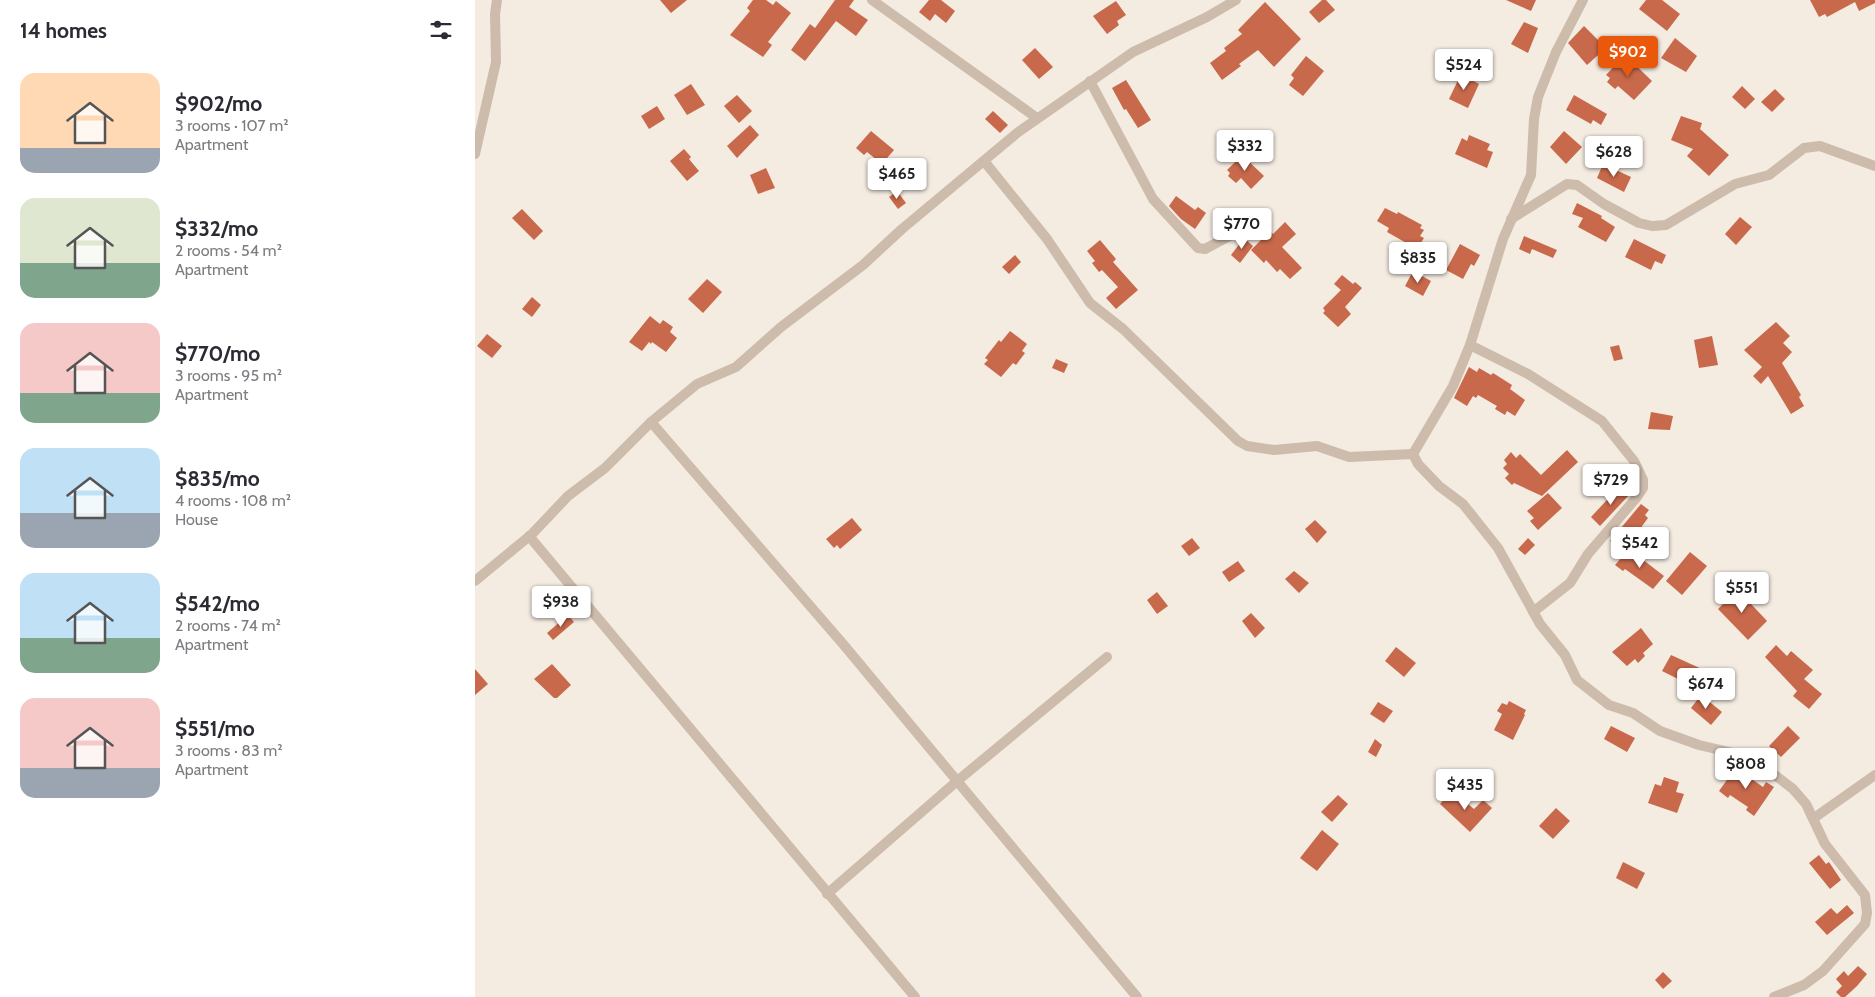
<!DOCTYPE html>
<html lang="en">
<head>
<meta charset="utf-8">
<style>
	:root { --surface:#fff; --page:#f7f7f7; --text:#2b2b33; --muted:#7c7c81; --accent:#ea580c }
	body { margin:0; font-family:Cabin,sans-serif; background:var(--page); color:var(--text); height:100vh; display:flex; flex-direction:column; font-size:19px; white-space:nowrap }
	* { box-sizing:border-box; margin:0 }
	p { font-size:16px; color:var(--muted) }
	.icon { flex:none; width:28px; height:28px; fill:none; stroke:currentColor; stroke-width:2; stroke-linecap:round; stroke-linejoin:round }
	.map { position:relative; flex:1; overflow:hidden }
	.panel { display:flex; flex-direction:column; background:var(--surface); width:475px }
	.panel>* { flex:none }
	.price { position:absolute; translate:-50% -42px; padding:0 11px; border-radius:5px; background:#fff; color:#222; font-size:16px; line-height:32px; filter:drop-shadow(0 1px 2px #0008) }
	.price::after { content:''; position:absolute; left:50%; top:30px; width:15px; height:11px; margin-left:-8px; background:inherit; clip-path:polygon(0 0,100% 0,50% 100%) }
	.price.selected { background:var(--accent); color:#fff }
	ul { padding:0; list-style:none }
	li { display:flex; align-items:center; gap:15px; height:125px; padding:0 20px }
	li span { display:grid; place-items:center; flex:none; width:140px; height:100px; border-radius:15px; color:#555 }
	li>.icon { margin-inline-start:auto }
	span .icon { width:60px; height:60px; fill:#fffc; stroke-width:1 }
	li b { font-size:21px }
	h2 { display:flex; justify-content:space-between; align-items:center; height:60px; padding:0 20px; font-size:21px }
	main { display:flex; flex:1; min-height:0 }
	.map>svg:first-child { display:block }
	.building { fill:#c8694b }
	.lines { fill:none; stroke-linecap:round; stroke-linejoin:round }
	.street { stroke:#cdbbac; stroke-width:10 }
</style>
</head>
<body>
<main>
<section class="panel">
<h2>14 homes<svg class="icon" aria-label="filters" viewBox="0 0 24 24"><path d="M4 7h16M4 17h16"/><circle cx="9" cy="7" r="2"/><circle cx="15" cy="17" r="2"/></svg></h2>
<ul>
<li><span style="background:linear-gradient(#ffd9b3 75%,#9aa5b1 0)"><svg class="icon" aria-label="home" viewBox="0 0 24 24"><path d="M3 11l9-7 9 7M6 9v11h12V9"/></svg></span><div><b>$902/mo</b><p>3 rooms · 107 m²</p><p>Apartment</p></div></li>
<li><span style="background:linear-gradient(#dfe7d0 65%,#7fa58c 0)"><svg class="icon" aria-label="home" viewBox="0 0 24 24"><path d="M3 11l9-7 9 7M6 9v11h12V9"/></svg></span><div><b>$332/mo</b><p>2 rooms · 54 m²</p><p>Apartment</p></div></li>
<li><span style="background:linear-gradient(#f6c9c9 70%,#7fa58c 0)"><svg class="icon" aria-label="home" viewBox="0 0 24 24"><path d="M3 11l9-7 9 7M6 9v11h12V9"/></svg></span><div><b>$770/mo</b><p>3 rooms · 95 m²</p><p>Apartment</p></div></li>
<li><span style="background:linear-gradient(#bfe0f5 65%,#9aa5b1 0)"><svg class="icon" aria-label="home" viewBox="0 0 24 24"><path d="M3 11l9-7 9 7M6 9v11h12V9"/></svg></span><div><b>$835/mo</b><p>4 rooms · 108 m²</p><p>House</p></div></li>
<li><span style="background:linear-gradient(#bfe0f5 65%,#7fa58c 0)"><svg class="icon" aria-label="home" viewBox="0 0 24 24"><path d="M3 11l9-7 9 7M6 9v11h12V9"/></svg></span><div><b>$542/mo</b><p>2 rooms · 74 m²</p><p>Apartment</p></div></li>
<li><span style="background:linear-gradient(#f6c9c9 70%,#9aa5b1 0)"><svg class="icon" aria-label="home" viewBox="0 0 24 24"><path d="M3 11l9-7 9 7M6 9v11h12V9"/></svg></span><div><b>$551/mo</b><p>3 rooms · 83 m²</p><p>Apartment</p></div></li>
</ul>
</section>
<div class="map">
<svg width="1400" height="997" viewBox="0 0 1400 997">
	<rect width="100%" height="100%" fill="#f4ebe1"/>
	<g class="building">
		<path d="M 185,0 L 212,0 L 196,13 Z"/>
		<path d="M 278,0 L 291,0 L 298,5 L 301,1 L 316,13 L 293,42 L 297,45 L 288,57 L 255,35 L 275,11 L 272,8 Z"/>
		<path d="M 360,0 L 379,0 L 374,7 L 393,20 L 381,36 L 361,21 L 330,61 L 316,50 L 335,24 L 340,28 Z"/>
		<path d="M 454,0 L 466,0 L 480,11 L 471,23 L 460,14 L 455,21 L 444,12 Z"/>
		<path d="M 847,0 L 851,0 L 860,10 L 844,23 L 834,12 Z"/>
		<path d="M 1031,0 L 1061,0 L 1056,11 Z"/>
		<path d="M 1171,0 L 1187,0 L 1205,14 L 1192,31 L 1164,9 Z"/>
		<path d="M 1335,0 L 1400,0 L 1400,3 L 1384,11 L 1380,2 L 1352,17 L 1350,14 L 1344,17 Z"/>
		<path d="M 641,1 L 651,15 L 642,21 L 644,25 L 632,34 L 618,16 Z"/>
		<path d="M 790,2 L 826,39 L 799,67 L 783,50 L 764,64 L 766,66 L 747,80 L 735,63 L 751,51 L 749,48 L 767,34 L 763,30 Z"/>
		<path d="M 1049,22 L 1063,28 L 1053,53 L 1036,44 Z"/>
		<path d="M 1109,26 L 1131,48 L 1112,65 L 1093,43 Z"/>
		<path d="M 1200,38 L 1222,56 L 1211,72 L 1186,58 Z"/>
		<path d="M 560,48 L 578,67 L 564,79 L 547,60 Z"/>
		<path d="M 1150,55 L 1177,81 L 1159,100 L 1143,86 L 1140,89 L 1132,82 L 1135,78 L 1131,75 Z"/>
		<path d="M 831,56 L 849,71 L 828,96 L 814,85 L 819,78 L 816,75 Z"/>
		<path d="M 986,74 L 1004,84 L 993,108 L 974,99 Z"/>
		<path d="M 651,80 L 676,120 L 663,128 L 651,109 L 649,110 L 637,88 Z"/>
		<path d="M 216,84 L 230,105 L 212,115 L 199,95 Z"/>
		<path d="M 1267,86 L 1280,99 L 1270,109 L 1257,97 Z"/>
		<path d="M 1300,89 L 1310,99 L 1297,112 L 1286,102 Z"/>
		<path d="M 262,95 L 277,111 L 264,123 L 249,106 Z"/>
		<path d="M 1099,95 L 1132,114 L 1126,125 L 1118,120 L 1116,124 L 1091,110 Z"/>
		<path d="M 182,106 L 190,119 L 174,129 L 166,116 Z"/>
		<path d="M 518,111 L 533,125 L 525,133 L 510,119 Z"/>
		<path d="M 1206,116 L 1227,123 L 1225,129 L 1254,155 L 1234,176 L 1212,156 L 1218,149 L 1196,140 Z"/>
		<path d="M 275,125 L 284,135 L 262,158 L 252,146 Z"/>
		<path d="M 396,131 L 419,150 L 407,164 L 392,152 L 389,155 L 381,148 Z"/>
		<path d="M 1089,131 L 1107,147 L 1091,164 L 1075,147 Z"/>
		<path d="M 994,135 L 1015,144 L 1012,150 L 1018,152 L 1012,168 L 980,154 L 987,138 L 992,141 Z"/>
		<path d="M 209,149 L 216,157 L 214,159 L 224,171 L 212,181 L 195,161 Z"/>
		<path d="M 767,155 L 789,176 L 776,189 L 766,178 L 761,183 L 753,176 L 755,173 L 752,170 Z"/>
		<path d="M 1128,164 L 1156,177 L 1149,192 L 1122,178 Z"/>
		<path d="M 291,168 L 300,188 L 283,194 L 275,175 Z"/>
		<path d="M 422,191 L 431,203 L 423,209 L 414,197 Z"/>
		<path d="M 701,196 L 720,210 L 723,207 L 731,213 L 720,229 L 706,219 L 694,206 Z"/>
		<path d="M 1102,203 L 1127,216 L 1126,218 L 1140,227 L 1131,242 L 1103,227 L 1108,218 L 1097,214 Z"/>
		<path d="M 910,208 L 922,214 L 923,212 L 947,225 L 945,228 L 949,230 L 945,236 L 949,238 L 942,249 L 912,232 L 914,228 L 902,221 Z"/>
		<path d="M 47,209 L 68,231 L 59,240 L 37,218 Z"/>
		<path d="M 1265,217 L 1277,227 L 1261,245 L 1250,234 Z"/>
		<path d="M 810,222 L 821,234 L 807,247 L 827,268 L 815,279 L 805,269 L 802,272 L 791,260 L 789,263 L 776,250 L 795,231 L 798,234 Z"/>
		<path d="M 1049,236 L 1082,250 L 1078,258 L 1057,249 L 1055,254 L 1044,249 Z"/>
		<path d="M 769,238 L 778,246 L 765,263 L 756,255 Z"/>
		<path d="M 1159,239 L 1191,255 L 1187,264 L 1180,261 L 1176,270 L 1150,257 Z"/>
		<path d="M 625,240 L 641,259 L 638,262 L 663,290 L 641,309 L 631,298 L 643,287 L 627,270 L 624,272 L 617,263 L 620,261 L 612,251 Z"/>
		<path d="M 985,244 L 1005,255 L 999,266 L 996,264 L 988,279 L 971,270 Z"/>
		<path d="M 540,255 L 546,262 L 534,274 L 527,267 Z"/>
		<path d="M 938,271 L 956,281 L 948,296 L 930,286 Z"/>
		<path d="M 867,275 L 878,284 L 880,282 L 887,288 L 870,307 L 876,314 L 863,327 L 848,313 L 850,311 L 848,308 L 866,290 L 859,284 Z"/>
		<path d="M 232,279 L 247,292 L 228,313 L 213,299 Z"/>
		<path d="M 57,297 L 66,305 L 57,317 L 47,309 Z"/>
		<path d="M 175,316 L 185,324 L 188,320 L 198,327 L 195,332 L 202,338 L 191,352 L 177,342 L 176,344 L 174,342 L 167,351 L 154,342 Z"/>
		<path d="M 1301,322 L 1315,336 L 1308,343 L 1317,352 L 1307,363 L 1326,395 L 1324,397 L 1329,406 L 1316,414 L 1293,376 L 1286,384 L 1278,376 L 1287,367 L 1269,350 Z"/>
		<path d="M 535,331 L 552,344 L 547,351 L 550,353 L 541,365 L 538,363 L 526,377 L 509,364 L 513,360 L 510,358 L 524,340 L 526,342 Z"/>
		<path d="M 12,334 L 27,346 L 17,358 L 2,346 Z"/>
		<path d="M 1237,336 L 1243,365 L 1224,368 L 1219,340 Z"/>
		<path d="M 1144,345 L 1148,359 L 1139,361 L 1135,347 Z"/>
		<path d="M 581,359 L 593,364 L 589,373 L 577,368 Z"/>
		<path d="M 994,367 L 1002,372 L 1004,368 L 1016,375 L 1018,373 L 1037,385 L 1035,389 L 1050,400 L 1040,416 L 1032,411 L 1030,415 L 1020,409 L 1022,406 L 1003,395 L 1001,398 L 998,396 L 992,406 L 979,398 Z"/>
		<path d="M 1176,412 L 1198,416 L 1195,430 L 1173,429 Z"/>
		<path d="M 1092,450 L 1103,462 L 1067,496 L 1039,483 L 1037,485 L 1030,478 L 1034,474 L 1028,468 L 1032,464 L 1029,460 L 1036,452 L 1041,458 L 1045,454 L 1066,475 Z"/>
		<path d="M 1146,485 L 1155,494 L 1125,526 L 1116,517 Z"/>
		<path d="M 1073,493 L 1087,508 L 1063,530 L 1055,521 L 1059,518 L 1052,511 Z"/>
		<path d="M 1166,504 L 1174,510 L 1170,515 L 1173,518 L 1148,552 L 1135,541 Z"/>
		<path d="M 377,518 L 387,530 L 365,549 L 362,545 L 359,548 L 351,539 Z"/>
		<path d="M 840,520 L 852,532 L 842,543 L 830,529 Z"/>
		<path d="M 717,538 L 725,548 L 714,556 L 706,546 Z"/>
		<path d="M 1053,538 L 1060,545 L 1050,555 L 1043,549 Z"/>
		<path d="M 1154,549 L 1189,576 L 1178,589 L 1150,569 L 1148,571 L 1140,565 Z"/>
		<path d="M 1215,552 L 1232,566 L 1207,595 L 1191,581 Z"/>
		<path d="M 763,561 L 770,571 L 754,582 L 747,572 Z"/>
		<path d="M 819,571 L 834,583 L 824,593 L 810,579 Z"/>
		<path d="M 1263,590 L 1292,621 L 1273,640 L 1243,609 L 1249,603 L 1247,600 L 1257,591 L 1259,594 Z"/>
		<path d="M 682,592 L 693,606 L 682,614 L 672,600 Z"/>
		<path d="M 776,613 L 790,628 L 780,638 L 767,621 Z"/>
		<path d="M 93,615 L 99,622 L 78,640 L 72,633 Z"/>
		<path d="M 1166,628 L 1178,644 L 1168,653 L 1170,656 L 1163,663 L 1160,659 L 1152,666 L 1137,652 Z"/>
		<path d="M 1301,645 L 1312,656 L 1316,651 L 1338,670 L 1329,679 L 1347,694 L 1334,709 L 1318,696 L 1322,691 L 1290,657 Z"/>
		<path d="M 921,647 L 941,663 L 929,677 L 910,661 Z"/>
		<path d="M 1196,655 L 1229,670 L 1218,690 L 1207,685 L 1209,682 L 1187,671 Z"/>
		<path d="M 77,664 L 96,685 L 82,698 L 79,698 L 59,679 Z"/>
		<path d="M 0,669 L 13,684 L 0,695 Z"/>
		<path d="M 1226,695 L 1247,712 L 1236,725 L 1216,708 Z"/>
		<path d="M 1034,701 L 1051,710 L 1049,714 L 1050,715 L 1038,740 L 1019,730 L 1027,714 L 1022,711 L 1027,703 L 1032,705 Z"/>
		<path d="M 903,702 L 918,711 L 909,723 L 895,714 Z"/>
		<path d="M 1136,726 L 1160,738 L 1152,752 L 1129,739 Z"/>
		<path d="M 1313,726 L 1325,738 L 1306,757 L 1294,746 Z"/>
		<path d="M 900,739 L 907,745 L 901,757 L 893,752 Z"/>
		<path d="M 1264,763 L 1275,770 L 1271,775 L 1288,787 L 1291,782 L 1299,787 L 1279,816 L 1271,810 L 1273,807 L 1255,795 L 1253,798 L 1244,791 Z"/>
		<path d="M 1189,777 L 1204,782 L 1201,792 L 1209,794 L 1202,813 L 1173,803 L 1180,784 L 1186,786 Z"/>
		<path d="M 977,791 L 999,809 L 1008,800 L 1017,808 L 995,832 L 965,804 Z"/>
		<path d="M 863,795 L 873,804 L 857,822 L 846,812 Z"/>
		<path d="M 1081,808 L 1095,821 L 1078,839 L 1064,826 Z"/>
		<path d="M 847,830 L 864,844 L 842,871 L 825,858 Z"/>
		<path d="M 1344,855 L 1351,864 L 1354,862 L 1366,880 L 1355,889 L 1334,863 Z"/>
		<path d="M 1148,862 L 1170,873 L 1162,889 L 1141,878 Z"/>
		<path d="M 1372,905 L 1379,913 L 1352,935 L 1340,922 L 1356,908 L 1362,914 Z"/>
		<path d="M 1383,966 L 1392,974 L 1382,986 L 1370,997 L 1366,997 L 1361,992 L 1367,986 L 1361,979 L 1369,971 L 1373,976 Z"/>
		<path d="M 1188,972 L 1197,981 L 1188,989 L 1180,980 Z"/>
	</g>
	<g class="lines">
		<g class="street">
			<path d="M 397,0 L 562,118"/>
			<path d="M 1108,0 L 1081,52 L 1063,97 L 1059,119 L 1056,175 L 1028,239 L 995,345 L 978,386 L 938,454 L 943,464 L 964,486 L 988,504 L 1023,548 L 1065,624 L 1090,655 L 1102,680 L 1134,705 L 1158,713 L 1185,731 L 1224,745 L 1258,753 L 1288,766 L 1318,789 L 1331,804 L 1350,844 L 1390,895 L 1392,913 L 1390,924 L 1348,971 L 1329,985 L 1299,997"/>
			<path d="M 615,81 L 678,199 L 723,248 L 730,249 L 767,229"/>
			<path d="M 0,154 L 21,62 L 20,14 L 22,0"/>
			<path d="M 509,161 L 572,239 L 615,303 L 648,329 L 763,441 L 772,446 L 799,450 L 842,446 L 874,457 L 938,454"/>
			<path d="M 1036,219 L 1092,184 L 1102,185 L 1129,204 L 1164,223 L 1177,226 L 1191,225 L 1260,184 L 1294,175 L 1329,148 L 1345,146 L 1400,166"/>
			<path d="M 995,345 L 1053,374 L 1127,421 L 1159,461 L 1168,480 L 1168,488 L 1162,497 L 1113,554 L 1095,583 L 1058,612"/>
			<path d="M 176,422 L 368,644 L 662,997"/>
			<path d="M 54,536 L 440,997"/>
			<path d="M 0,581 L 57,534 L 93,496 L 130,468 L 176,422 L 222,384 L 261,367 L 306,327 L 388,265 L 427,229 L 542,133 L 658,52 L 732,17 L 761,0"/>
			<path d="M 1339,818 L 1400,775"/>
			<path d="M 352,894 L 481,782 L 632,657"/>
		</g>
	</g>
</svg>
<b class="price selected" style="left:1153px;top:78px">$902</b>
<b class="price" style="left:989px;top:91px">$524</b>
<b class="price" style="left:770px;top:172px">$332</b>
<b class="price" style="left:1139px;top:178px">$628</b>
<b class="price" style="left:422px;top:200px">$465</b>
<b class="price" style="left:767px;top:250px">$770</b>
<b class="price" style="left:943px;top:284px">$835</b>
<b class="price" style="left:1136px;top:506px">$729</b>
<b class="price" style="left:1165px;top:569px">$542</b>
<b class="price" style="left:1267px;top:614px">$551</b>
<b class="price" style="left:86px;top:628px">$938</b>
<b class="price" style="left:1231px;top:710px">$674</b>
<b class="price" style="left:1271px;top:790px">$808</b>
<b class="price" style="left:990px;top:811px">$435</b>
</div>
</main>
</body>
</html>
